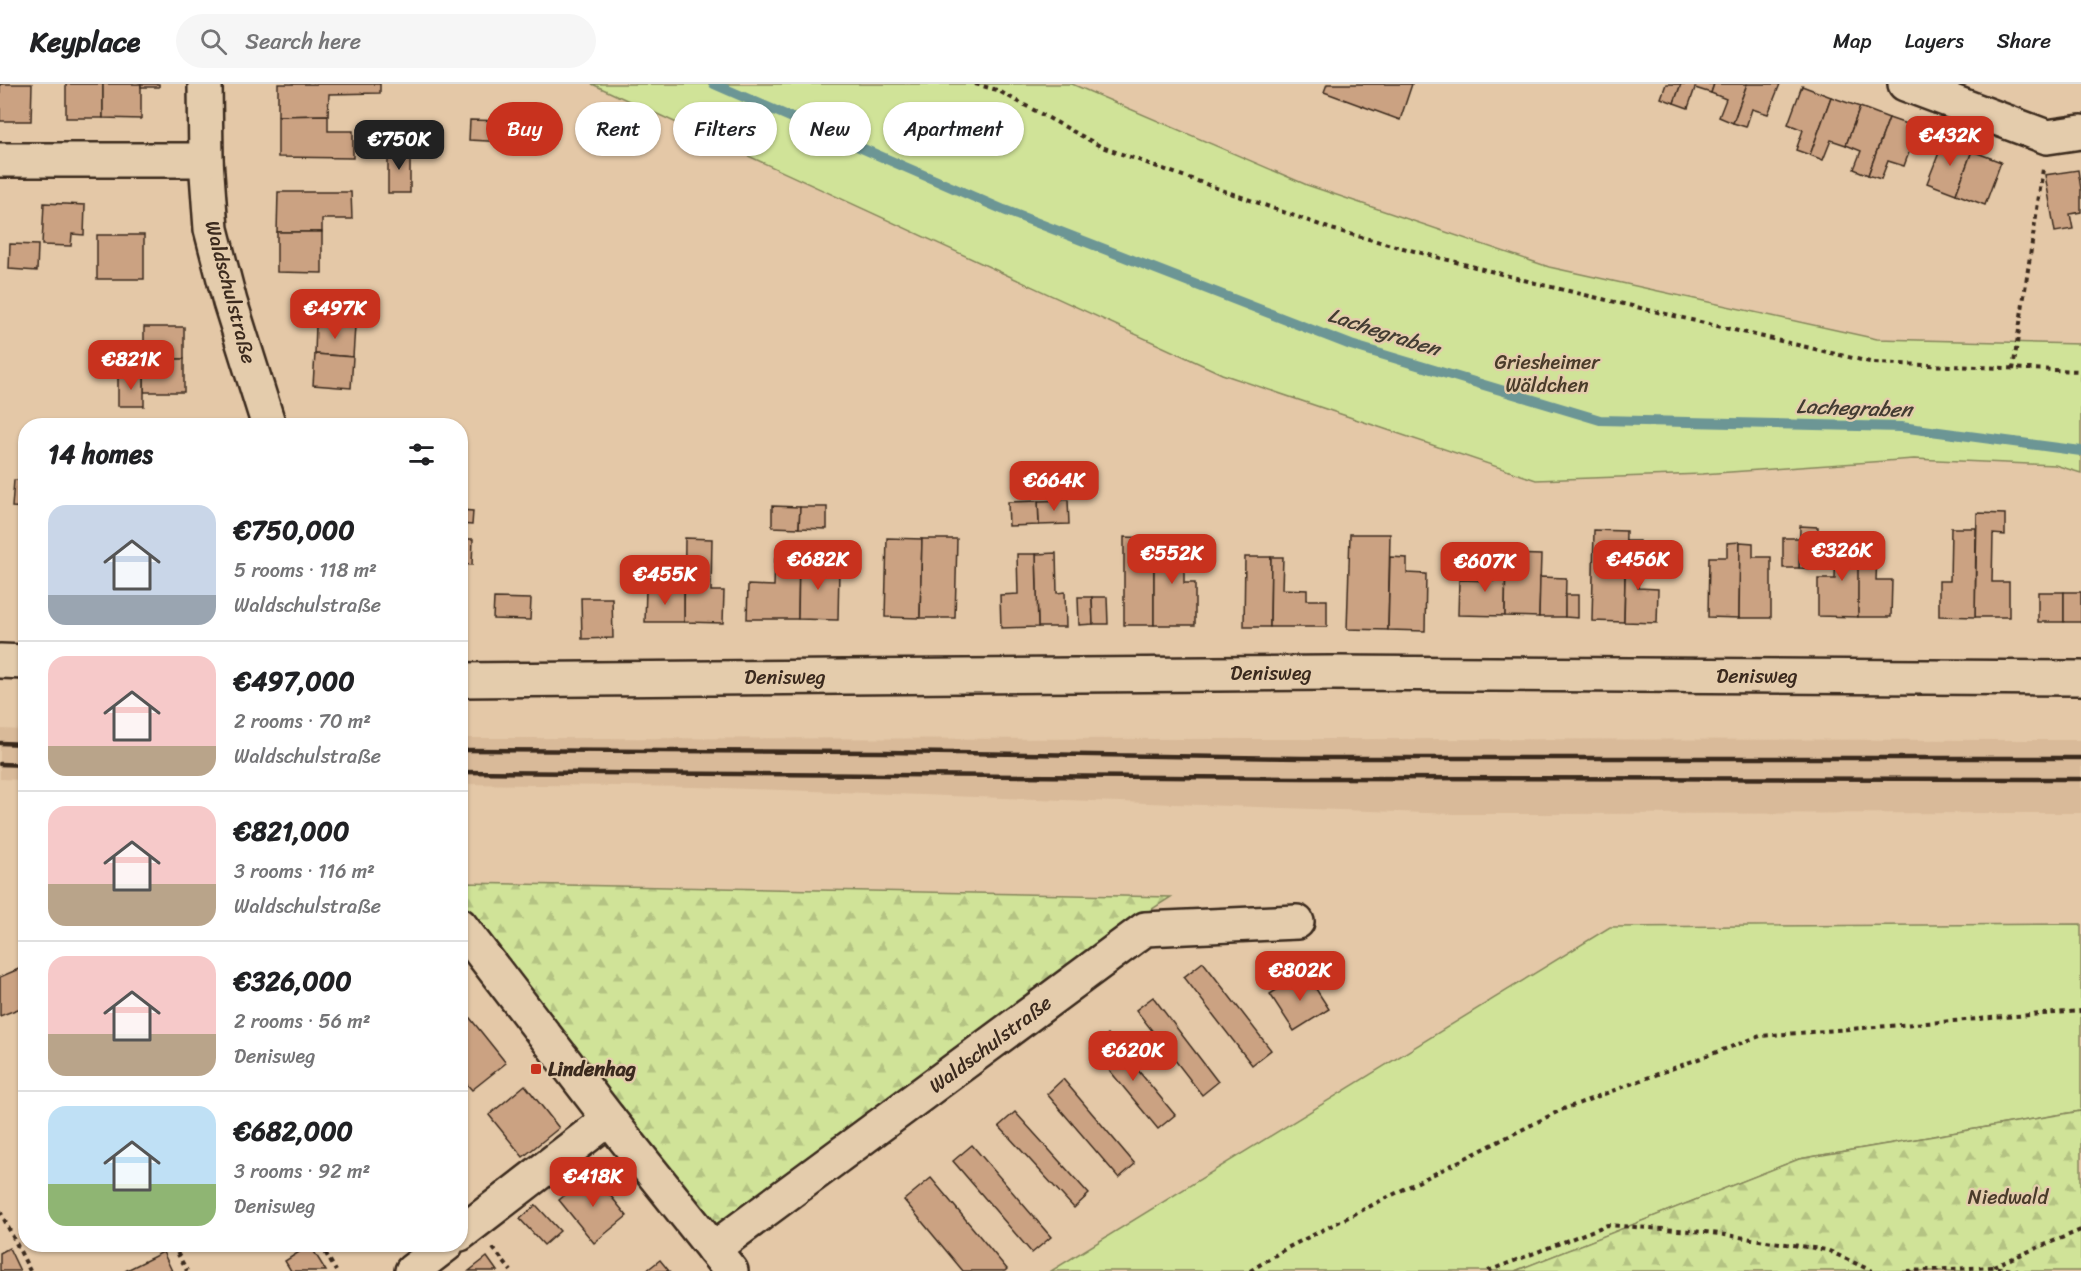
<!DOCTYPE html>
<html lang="en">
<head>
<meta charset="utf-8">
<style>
	:root { --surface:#fff; --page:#f6f6f6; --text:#202124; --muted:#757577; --line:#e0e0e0; --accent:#c8321e }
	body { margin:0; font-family:Sriracha,sans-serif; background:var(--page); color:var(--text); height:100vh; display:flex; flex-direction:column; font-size:22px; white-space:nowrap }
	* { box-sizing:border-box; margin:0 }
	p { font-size:20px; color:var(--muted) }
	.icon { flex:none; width:33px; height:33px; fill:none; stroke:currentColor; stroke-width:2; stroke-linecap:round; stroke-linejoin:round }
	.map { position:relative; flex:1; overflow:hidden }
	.drawer { position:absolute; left:18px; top:334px; width:450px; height:834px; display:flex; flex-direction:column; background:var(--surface); border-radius:24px; box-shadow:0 2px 4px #0004 }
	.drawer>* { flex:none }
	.banner { position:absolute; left:486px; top:18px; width:570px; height:54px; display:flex; gap:12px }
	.price { position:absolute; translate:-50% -51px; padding:0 14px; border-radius:12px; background:var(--accent); color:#fff; font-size:20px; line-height:39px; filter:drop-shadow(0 2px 3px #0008) }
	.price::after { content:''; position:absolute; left:50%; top:36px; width:18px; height:14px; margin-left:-9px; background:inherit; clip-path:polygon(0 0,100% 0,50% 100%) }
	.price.current { background:#222; color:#fff }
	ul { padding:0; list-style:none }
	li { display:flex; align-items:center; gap:18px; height:150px; padding:0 30px }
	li+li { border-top:2px solid var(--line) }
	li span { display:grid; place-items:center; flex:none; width:168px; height:120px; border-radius:18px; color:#555 }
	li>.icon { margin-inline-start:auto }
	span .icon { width:72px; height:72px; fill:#fffc; stroke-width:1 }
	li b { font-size:26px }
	h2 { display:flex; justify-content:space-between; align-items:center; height:72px; padding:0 30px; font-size:26px }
	.pill { padding:0 21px; border-radius:27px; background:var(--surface); box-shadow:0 2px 4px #0004; font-size:21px; line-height:54px }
	.pill.current { background:var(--accent); color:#fff }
	header { display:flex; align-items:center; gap:36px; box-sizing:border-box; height:84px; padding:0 30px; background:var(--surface); border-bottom:2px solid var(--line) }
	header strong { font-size:28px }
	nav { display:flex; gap:33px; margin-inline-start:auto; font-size:21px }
	.search { width:420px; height:54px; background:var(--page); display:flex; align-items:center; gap:15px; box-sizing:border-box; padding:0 21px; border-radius:33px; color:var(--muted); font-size:22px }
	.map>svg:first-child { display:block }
	.built { fill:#d9ba99 }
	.green { fill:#d0e398; stroke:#86865b; stroke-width:1.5 }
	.forest { fill:url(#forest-firs); stroke:#86865b; stroke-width:1.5 }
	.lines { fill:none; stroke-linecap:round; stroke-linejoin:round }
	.stream { stroke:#6c9695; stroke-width:10 }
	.building { fill:#cba282; stroke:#3b2a1e; stroke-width:1.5 }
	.minor-casing { stroke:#3b2a1e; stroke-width:38 }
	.path { stroke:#3b2a1e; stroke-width:4; stroke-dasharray:4.5 4.5; stroke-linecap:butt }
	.minor { stroke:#e4ccac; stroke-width:33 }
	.rail { stroke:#3b2a1e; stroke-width:4.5 }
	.poi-dot { fill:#c8321e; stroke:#e4ccac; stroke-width:2 }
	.labels { text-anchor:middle; stroke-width:4.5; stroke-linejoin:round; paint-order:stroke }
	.street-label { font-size:20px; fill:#3b2a1e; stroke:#e4ccac }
	.park-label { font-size:20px; fill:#4a3c2a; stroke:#e4ccac }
	.poi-label { font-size:20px; font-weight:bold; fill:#3b2a1e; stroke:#e4ccac; text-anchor:start }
	.water-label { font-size:21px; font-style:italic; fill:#433c32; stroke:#e4ccac }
</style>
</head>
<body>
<header>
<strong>Keyplace</strong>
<div class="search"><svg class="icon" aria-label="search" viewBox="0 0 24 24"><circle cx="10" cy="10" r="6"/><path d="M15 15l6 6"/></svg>Search here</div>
<nav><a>Map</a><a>Layers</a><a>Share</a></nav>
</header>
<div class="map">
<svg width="2081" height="1187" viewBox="0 0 2081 1187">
	<defs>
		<pattern id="forest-firs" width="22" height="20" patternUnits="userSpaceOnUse" patternTransform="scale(1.5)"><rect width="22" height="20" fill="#d0e398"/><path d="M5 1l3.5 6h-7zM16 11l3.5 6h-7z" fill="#b4c383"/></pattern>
	</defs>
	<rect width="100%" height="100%" fill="#e4c8a7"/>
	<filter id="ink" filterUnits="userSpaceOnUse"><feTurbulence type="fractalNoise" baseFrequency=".0167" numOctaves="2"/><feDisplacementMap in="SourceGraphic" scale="12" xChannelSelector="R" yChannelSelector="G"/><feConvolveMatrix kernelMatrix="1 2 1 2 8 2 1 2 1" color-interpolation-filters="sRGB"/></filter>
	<g filter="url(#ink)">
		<g class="built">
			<path d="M 0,645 L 25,646 L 25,696 L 0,695 Z"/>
			<path d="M 461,654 L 2081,656 L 2081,729 L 1455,730 L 697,703 L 461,700 Z"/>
		</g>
		<g class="green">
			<path d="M 592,0 L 1072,0 L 1307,101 L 1549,183 L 1877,255 L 2081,260 L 2081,389 L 2055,381 L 1914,375 L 1702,390 L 1536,396 L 1222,290 Z"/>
			<path d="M 2081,840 L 2081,1027 L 1799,1075 L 1515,1187 L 1051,1187 L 1610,843 Z"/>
		</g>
		<g class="forest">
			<path d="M 461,799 L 1171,813 L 1113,850 L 712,1147 L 461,827 Z"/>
			<path d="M 2081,1027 L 2081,1187 L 1515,1187 L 1799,1075 Z"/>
		</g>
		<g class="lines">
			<path class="stream" d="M 714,0 L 1004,126 L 1351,261 L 1600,336 L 1901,343 L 2081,367"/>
		</g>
		<g class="building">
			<path d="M 0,0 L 32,0 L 31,37 L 0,37 Z"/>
			<rect x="66" y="0" width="37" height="34"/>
			<path d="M 103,0 L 141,0 L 141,35 L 103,34 Z"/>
			<rect x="141" y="0" width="18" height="3"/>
			<path d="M 278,0 L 380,0 L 380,9 L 329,10 L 328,31 L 278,32 Z"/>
			<path d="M 1327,0 L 1412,0 L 1400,36 L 1324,8 Z"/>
			<path d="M 1666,0 L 1681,0 L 1674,19 L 1661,14 Z"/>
			<path d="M 1681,0 L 1714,0 L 1711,9 L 1695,4 L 1688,24 L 1674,19 Z"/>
			<path d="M 1714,0 L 1747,0 L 1733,39 L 1719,33 L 1726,15 L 1711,9 Z"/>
			<path d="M 1747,0 L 1780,0 L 1768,30 L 1752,25 L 1746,43 L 1733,39 Z"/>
			<path d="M 1802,2 L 1831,13 L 1810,71 L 1796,66 L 1803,46 L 1788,40 Z"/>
			<path d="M 1831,13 L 1860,23 L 1846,61 L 1831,56 L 1823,76 L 1810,71 Z"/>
			<path d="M 1860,23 L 1889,34 L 1868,91 L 1854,85 L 1861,67 L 1846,61 Z"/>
			<path d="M 328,31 L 328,47 L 353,47 L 353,74 L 278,73 L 278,32 Z"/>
			<path d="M 1889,34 L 1918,44 L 1904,82 L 1888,77 L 1881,95 L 1868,91 Z"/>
			<path d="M 470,36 L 508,37 L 506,58 L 469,56 Z"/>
			<path d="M 1944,56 L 1972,67 L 1956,110 L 1927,99 Z"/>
			<path d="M 410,64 L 410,109 L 388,109 L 388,65 Z"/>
			<path d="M 1972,67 L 2001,78 L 1985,121 L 1956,110 Z"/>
			<path d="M 2078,86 L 2081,105 L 2081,128 L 2070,130 L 2073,145 L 2055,148 L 2045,91 Z"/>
			<path d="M 278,108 L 351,108 L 352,135 L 322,135 L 322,148 L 277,148 Z"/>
			<path d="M 44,119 L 85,121 L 84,151 L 72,150 L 71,162 L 42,161 Z"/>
			<path d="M 277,148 L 322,148 L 322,189 L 277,188 Z"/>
			<rect x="97" y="151" width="47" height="44"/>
			<path d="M 10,160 L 38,161 L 37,187 L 9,185 Z"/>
			<path d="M 316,240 L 355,242 L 353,273 L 315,270 Z"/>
			<rect x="144" y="243" width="40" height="32"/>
			<path d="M 315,270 L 353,273 L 351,304 L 313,301 Z"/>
			<rect x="144" y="275" width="40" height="33"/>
			<rect x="118" y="292" width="26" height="30"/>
			<path d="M 14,396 L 26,397 L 26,424 L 12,423 Z"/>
			<path d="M 1068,416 L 1069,440 L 1039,441 L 1038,417 Z"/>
			<path d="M 1038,417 L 1039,441 L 1009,442 L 1008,418 Z"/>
			<path d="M 772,422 L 800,423 L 799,444 L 772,443 Z"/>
			<path d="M 800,423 L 827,423 L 827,445 L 799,444 Z"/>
			<path d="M 460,426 L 473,427 L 472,441 L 460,440 Z"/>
			<path d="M 1977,429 L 2005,430 L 2005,451 L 1993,450 L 1992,498 L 2009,498 L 2009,533 L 1975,533 Z"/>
			<path d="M 1800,442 L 1818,443 L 1817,485 L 1799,484 Z"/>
			<path d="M 1951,444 L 1976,444 L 1975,533 L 1939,532 L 1939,497 L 1950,497 Z"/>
			<path d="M 1594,446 L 1626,447 L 1624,538 L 1592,537 Z"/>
			<path d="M 1350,450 L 1390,450 L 1388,546 L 1347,545 Z"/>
			<path d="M 1124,453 L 1154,454 L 1154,541 L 1124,541 Z"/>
			<path d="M 1836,453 L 1859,453 L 1858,533 L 1818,532 L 1818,495 L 1835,495 Z"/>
			<path d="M 685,454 L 712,455 L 711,507 L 724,507 L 723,539 L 684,538 Z"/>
			<path d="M 887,454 L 922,455 L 920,534 L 885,533 Z"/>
			<path d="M 1154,454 L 1184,454 L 1184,499 L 1195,499 L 1195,541 L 1154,541 Z"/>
			<path d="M 1783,454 L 1800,454 L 1799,484 L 1783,484 Z"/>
			<path d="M 460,455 L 473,455 L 472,481 L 460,480 Z"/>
			<path d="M 922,455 L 957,455 L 955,534 L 920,534 Z"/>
			<path d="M 1626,457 L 1639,457 L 1638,504 L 1658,505 L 1657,539 L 1624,538 Z"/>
			<path d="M 1740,458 L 1739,534 L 1708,533 L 1709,473 L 1727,473 L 1727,459 Z"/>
			<path d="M 1740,458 L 1753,459 L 1753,473 L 1771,473 L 1771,534 L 1739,534 Z"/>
			<path d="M 1056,469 L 1057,509 L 1065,508 L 1066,543 L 1038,543 L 1036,470 Z"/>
			<path d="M 1858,469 L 1877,469 L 1876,496 L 1892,496 L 1891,533 L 1858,533 Z"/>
			<path d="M 1017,470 L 1036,470 L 1038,543 L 1001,544 L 1000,511 L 1018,510 Z"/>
			<path d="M 1494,470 L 1506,470 L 1505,532 L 1458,531 L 1459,496 L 1494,497 Z"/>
			<path d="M 1506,470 L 1541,471 L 1539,533 L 1505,532 Z"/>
			<path d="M 1245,473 L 1271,473 L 1270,543 L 1244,543 Z"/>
			<path d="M 1271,473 L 1283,473 L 1282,505 L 1307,506 L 1307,516 L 1327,516 L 1327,543 L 1270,543 Z"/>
			<path d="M 1390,473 L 1407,474 L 1407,489 L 1426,490 L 1425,547 L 1388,546 Z"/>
			<path d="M 775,474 L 799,475 L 798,535 L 747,535 L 748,501 L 774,502 Z"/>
			<path d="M 799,475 L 820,475 L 820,485 L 839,485 L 838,536 L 798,535 Z"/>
			<path d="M 1540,493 L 1566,494 L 1565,533 L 1539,533 Z"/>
			<path d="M 646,505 L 684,506 L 684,538 L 645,538 Z"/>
			<rect x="2038" y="508" width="26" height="30"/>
			<rect x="2064" y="508" width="17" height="30"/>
			<path d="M 1565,511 L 1578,511 L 1578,534 L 1565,533 Z"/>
			<path d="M 1078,513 L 1092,513 L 1093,540 L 1079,541 Z"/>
			<path d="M 1092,513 L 1107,513 L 1108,540 L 1093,540 Z"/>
			<path d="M 494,514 L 531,515 L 530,536 L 493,535 Z"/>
			<path d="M 581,514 L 612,514 L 613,554 L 582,555 Z"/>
			<path d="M 1203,878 L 1271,966 L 1252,981 L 1184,893 Z"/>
			<path d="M 21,884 L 26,895 L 26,922 L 0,932 L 0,893 Z"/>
			<path d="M 1305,888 L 1329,925 L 1294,947 L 1270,910 Z"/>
			<path d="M 1153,913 L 1218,998 L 1202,1011 L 1136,926 Z"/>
			<path d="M 466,929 L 506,979 L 472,1006 L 460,993 L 460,934 Z"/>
			<path d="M 1108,950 L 1175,1031 L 1158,1045 L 1091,964 Z"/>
			<path d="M 1063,995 L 1135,1080 L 1119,1094 L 1047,1010 Z"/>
			<path d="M 525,1001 L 559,1044 L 523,1073 L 489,1031 Z"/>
			<path d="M 1015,1028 L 1089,1110 L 1074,1124 L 999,1042 Z"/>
			<path d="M 972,1061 L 1051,1153 L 1032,1169 L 953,1077 Z"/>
			<path d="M 592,1089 L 627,1132 L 594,1159 L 559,1116 Z"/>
			<path d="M 931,1094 L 1007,1185 L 1005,1187 L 963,1187 L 904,1116 Z"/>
			<path d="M 536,1121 L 560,1147 L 544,1161 L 520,1135 Z"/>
			<path d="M 310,1161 L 326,1187 L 291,1187 L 285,1177 Z"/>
			<path d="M 9,1164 L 20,1187 L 0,1187 L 0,1169 Z"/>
			<path d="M 163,1168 L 172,1187 L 125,1187 Z"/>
			<path d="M 487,1173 L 497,1187 L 469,1187 Z"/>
			<path d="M 660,1176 L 669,1187 L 646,1187 Z"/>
		</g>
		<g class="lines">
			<defs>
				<g id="minor">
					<path d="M 205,0 L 206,76 L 211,145 L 230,218 L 269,342"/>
					<path d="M 1905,0 L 2047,53 L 2081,48"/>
					<path d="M 0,76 L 206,76"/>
					<path d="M 0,577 L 26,578"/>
					<path d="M 460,596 L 1331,589 L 2081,594"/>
					<path d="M 460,841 L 609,1035 L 731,1187"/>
					<path d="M 460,1150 L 609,1035"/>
					<path d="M 713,1165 L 1145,845 L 1297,838"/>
					<path d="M 412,1187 L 446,1161"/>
				</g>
			</defs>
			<use href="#minor" class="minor-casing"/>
			<g class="path">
				<path d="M 975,0 L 997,6 L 1102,63 L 1331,145 L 1543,201 L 1874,279 L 2081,287"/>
				<path d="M 2013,286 L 2043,85"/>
				<path d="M 0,1127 L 30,1187"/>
				<path d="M 173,1161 L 187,1187"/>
				<path d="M 321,1161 L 336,1187"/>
				<path d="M 493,1164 L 511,1187"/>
				<path d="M 1993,1182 L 2081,1146"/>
				<path d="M 1250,1187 L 1285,1165 L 1561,1026 L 1760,952 L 2081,927"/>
				<path d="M 1488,1187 L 1607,1141 L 1705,1148 L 1827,1166 L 1872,1187"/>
				<path d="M 1907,1187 L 1993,1183 L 2018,1187"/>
			</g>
			<use href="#minor" class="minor"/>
			<g class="rail">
				<path d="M 0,659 L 26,660"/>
				<path d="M 460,666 L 885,668 L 1302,674 L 2081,674"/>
				<path d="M 0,680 L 26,681"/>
				<path d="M 460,688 L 1302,694 L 2081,695"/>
			</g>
		</g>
	</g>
	<rect class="poi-dot" x="530" y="979" width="12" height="12" rx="3"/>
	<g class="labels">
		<g class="street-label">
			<text transform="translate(231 208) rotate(75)" y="7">Waldschulstraße</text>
			<text x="1271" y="596">Denisweg</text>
			<text x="1757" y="599">Denisweg</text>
			<text x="785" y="600">Denisweg</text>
			<text transform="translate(990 960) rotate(-37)" y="7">Waldschulstraße</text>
		</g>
		<g class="park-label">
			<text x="1547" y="285">Griesheimer<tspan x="1547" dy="23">Wäldchen</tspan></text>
			<text x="2008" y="1120">Niedwald</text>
		</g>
		<g class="poi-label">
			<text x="548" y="992">Lindenhag</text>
		</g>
		<g class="water-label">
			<text transform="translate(1384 248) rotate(18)" y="7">Lachegraben</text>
			<text transform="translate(1854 324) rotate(2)" y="7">Lachegraben</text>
		</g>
	</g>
</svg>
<b class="price" style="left:1950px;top:83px">€432K</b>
<b class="price current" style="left:399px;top:87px">€750K</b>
<b class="price" style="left:335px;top:256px">€497K</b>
<b class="price" style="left:131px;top:307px">€821K</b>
<b class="price" style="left:1054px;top:428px">€664K</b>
<b class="price" style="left:1842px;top:498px">€326K</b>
<b class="price" style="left:1172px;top:501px">€552K</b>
<b class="price" style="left:818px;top:507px">€682K</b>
<b class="price" style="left:1638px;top:507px">€456K</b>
<b class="price" style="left:1485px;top:509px">€607K</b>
<b class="price" style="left:665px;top:522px">€455K</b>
<b class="price" style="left:1300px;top:918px">€802K</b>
<b class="price" style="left:1133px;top:998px">€620K</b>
<b class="price" style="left:593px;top:1124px">€418K</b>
<div class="banner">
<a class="pill current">Buy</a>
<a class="pill">Rent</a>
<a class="pill">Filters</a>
<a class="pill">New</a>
<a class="pill">Apartment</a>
</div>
<section class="drawer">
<h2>14 homes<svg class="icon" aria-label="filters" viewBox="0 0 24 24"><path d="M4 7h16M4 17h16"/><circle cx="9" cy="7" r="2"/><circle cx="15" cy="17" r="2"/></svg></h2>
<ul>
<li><span style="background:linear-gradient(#c9d6e8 75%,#9aa5b1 0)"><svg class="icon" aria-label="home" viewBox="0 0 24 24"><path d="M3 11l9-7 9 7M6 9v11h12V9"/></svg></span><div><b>€750,000</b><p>5 rooms · 118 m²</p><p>Waldschulstraße</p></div></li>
<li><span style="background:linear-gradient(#f6c9c9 75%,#b9a48a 0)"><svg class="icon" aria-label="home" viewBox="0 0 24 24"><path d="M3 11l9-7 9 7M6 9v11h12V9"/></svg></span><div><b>€497,000</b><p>2 rooms · 70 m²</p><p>Waldschulstraße</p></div></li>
<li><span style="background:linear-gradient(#f6c9c9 65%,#b9a48a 0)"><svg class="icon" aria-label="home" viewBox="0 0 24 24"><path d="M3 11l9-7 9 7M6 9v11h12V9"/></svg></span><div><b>€821,000</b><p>3 rooms · 116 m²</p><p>Waldschulstraße</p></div></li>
<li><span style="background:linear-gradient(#f6c9c9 65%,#b9a48a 0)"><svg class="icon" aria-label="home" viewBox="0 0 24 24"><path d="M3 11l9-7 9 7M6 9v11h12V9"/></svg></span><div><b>€326,000</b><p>2 rooms · 56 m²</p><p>Denisweg</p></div></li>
<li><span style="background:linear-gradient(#bfe0f5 65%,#8fb573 0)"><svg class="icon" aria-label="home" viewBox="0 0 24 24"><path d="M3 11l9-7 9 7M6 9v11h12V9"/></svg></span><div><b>€682,000</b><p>3 rooms · 92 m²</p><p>Denisweg</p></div></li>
</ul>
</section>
</div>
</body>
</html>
